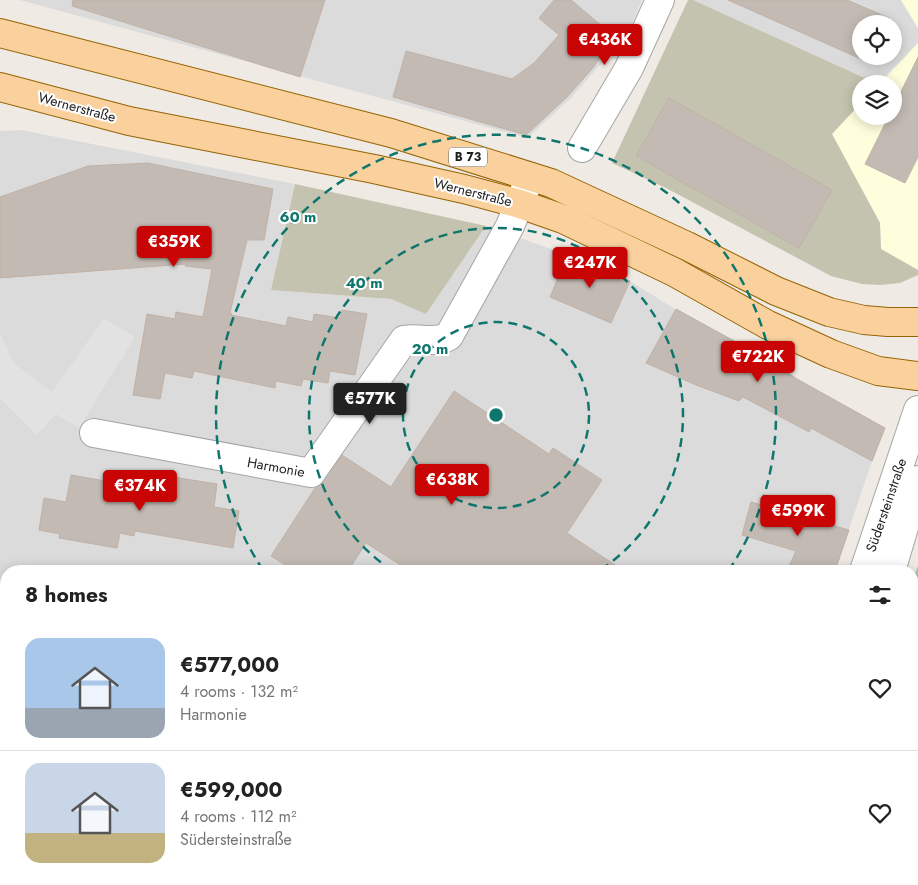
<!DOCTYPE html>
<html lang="en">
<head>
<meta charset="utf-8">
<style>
	:root { --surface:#fff; --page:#f6f6f6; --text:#222; --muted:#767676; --line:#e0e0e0; --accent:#c80405 }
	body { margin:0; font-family:Jost,sans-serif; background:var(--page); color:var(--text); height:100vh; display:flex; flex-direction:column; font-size:19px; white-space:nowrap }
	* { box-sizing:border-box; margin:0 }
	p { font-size:16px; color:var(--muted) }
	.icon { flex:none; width:28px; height:28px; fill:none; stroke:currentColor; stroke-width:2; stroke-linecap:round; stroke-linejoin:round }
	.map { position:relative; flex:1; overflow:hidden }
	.drawer { position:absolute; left:0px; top:565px; width:919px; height:320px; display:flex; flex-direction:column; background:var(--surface); border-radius:20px 20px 0 0; box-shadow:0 2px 12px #0003 }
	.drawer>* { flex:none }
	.tools { position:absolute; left:852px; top:15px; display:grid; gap:10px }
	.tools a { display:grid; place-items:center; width:50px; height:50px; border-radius:50%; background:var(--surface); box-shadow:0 2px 12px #0003; font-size:25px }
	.price { position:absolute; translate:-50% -42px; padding:0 11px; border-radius:5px; background:var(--accent); color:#fff; font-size:16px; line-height:32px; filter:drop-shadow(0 1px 2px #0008) }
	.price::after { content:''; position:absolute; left:50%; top:30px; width:15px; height:11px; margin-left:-8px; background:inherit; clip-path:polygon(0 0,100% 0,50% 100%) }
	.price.selected { background:#222; color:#fff }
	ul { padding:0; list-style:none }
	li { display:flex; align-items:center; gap:15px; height:125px; padding:0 25px }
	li+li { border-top:1px solid var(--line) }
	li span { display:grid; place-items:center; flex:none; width:140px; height:100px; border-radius:15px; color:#555 }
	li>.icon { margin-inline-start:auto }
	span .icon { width:60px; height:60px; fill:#fffc; stroke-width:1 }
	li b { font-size:21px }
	h2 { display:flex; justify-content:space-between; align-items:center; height:60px; padding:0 25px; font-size:21px }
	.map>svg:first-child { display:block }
	.residential { fill:#dcdbdb; fill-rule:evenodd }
	.education { fill:#fefedd }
	.construction { fill:#c3c3af }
	.cemetery { fill:#a5c7aa }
	.parking { fill:#e2e2e2 }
	.building { fill:#c3bbb3; stroke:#c0b1a6 }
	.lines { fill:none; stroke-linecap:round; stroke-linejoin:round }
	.minor-casing { stroke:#a5a5a5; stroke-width:30 }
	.primary-casing { stroke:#956303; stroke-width:30 }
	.minor { stroke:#fff; stroke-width:28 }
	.primary { stroke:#fad19d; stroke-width:28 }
	.ring { fill:none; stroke:#0f766e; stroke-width:2.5; stroke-dasharray:9 6 }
	.labels { text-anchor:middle; stroke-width:4; stroke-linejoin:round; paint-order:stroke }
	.shield { fill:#fff; stroke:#626262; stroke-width:1 }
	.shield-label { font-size:12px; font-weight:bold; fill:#1e1e1e }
	.street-label { font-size:14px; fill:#1e1e1e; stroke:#fff }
	.centre { fill:#0f766e; stroke:#fff; stroke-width:2.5 }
	.ring-label { font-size:15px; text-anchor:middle; font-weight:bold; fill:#0f766e; stroke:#fff; stroke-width:4; stroke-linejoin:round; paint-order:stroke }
</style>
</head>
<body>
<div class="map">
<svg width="918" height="885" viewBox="0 0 918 885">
	<rect width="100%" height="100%" fill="#efebe4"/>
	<g class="residential">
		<path d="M 20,0 L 642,0 L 628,33 L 570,99 L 527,138 Z"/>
		<path d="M 693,0 L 901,0 L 918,28 L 918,43 L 878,84 ZM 861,24 L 894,24 L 894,56 L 861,56 Z"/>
		<path d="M 21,130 L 295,184 L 271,290 L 391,299 L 426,314 L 486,226 L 568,255 L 630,281 L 699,324 L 769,361 L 797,379 L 885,428 L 872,461 L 835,571 L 6,571 L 6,737 L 0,737 L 0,131 Z"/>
		<path d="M 913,809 L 918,812 L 918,885 L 814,885 L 816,879 L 912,879 Z"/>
		<path d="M 0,862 L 6,868 L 6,879 L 17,879 L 23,885 L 0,885 Z"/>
		<path d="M 100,879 L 736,879 L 734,885 L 101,885 L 98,882 Z"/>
	</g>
	<g class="education">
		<path d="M 901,0 L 918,0 L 918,28 Z"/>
		<path d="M 918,43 L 918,270 L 881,249 L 880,223 L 832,134 L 861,103 L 861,116 L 894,116 L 894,84 L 880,84 Z"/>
	</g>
	<g class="construction">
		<path d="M 688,0 L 693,0 L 878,84 L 861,84 L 861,103 L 832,134 L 880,223 L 881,249 L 918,270 L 918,275 L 900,283 L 880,285 L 862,284 L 831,276 L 666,188 L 612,163 Z"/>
		<path d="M 295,184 L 486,226 L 426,314 L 391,299 L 271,290 Z"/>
	</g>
	<g class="cemetery">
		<path d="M 918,566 L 918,598 C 910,586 913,579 918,566 Z"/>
		<path d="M 918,617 L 918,812 L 912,809 L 912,631 Z"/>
	</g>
	<path class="parking" d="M 104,318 L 135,337 L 79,428 L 56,414 L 37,435 L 0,398 L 0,333 L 14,363 L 52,392 Z"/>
	<g class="building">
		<path d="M 73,0 L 325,0 L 300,77 L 72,6 Z"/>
		<path d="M 554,0 L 571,0 L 615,37 L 592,69 L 567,97 L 526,135 L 393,97 L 406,51 L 512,79 L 534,63 L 559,35 L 539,18 Z"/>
		<path d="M 728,0 L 847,0 L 889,18 L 887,24 L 861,24 L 861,56 L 873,56 L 870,63 Z"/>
		<path d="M 918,57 L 918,157 L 905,183 L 865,164 L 889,116 L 894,116 L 894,106 Z"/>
		<path d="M 669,98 L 832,190 L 799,248 L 636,156 Z"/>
		<path d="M 148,163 L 273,189 L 264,240 L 247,240 L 230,313 L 232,314 L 231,315 L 286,326 L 288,317 L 313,322 L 314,314 L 340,318 L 342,310 L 367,314 L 355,375 L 330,371 L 328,383 L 303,379 L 301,386 L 276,381 L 275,388 L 194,371 L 192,378 L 165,373 L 160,399 L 133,395 L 147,314 L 175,319 L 176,312 L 203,317 L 212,269 L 185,266 L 186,264 L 0,278 L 0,197 L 88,166 Z"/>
		<path d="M 568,255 L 630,281 L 611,323 L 550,297 Z"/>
		<path d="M 676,309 L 769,360 L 797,379 L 885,428 L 872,461 L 811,428 L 809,432 L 743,397 L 739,401 L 696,385 L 646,363 Z"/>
		<path d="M 454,391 L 549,454 L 553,448 L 602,480 L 567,533 L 624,571 L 410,571 L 366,543 L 348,571 L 295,571 L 271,556 L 315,488 L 324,482 L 342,455 L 391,487 Z"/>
		<path d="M 71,475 L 157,490 L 160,475 L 217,484 L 214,507 L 239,511 L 233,548 L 135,531 L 134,536 L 120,533 L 117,548 L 59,538 L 60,534 L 39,530 L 44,498 L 66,502 Z"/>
		<path d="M 751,502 L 849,530 L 835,571 L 787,571 L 796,551 L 742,535 Z"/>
	</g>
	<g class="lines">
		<defs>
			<g id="minor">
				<path d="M 582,148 L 629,68 L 660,0"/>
				<path d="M 94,433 L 311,473 L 404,340 C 418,337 437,344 449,336 L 510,226 L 530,177"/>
				<path d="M 864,571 L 918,410"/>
				<path d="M 891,571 L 918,480"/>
				<path d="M 0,830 L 6,835"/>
				<path d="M 54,879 L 61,885"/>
				<path d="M 782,885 L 784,879"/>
			</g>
			<g id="primary">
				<path d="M 0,33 L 391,133 L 551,183 L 687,246 L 776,291 L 829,312 L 864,320 L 888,322 L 918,322"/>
				<path d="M 0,87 L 129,121 L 374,169 L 464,189 L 520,204 L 563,219 L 674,272 L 768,325 L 831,354 L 878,371 L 918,376"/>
			</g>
		</defs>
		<use href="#minor" class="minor-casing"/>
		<use href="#primary" class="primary-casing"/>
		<use href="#minor" class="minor"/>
		<use href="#primary" class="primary"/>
	</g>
	<g class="ring">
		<circle cx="496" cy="415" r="93"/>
		<path d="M393 571A187 187 0 1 1 599 571"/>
		<path d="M263 570A280 280 0 1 1 729 570"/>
	</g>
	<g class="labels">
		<rect class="shield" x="449" y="147.5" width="38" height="19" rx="4"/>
		<g class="shield-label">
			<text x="468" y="161">B 73</text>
		</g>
		<g class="street-label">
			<text transform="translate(77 107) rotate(15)" y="5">Wernerstraße</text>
			<text transform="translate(473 192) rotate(14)" y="5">Wernerstraße</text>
			<text transform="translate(276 467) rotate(10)" y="5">Harmonie</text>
			<text transform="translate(886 505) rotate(-71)" y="5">Südersteinstraße</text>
		</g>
	</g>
	<circle cx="496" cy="415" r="8" class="centre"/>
	<g class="ring-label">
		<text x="298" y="222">60 m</text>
		<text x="364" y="288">40 m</text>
		<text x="430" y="354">20 m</text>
	</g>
</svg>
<div class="tools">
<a><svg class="icon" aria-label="locate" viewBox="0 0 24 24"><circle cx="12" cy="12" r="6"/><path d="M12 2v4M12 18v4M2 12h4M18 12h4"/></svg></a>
<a><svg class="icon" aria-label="layers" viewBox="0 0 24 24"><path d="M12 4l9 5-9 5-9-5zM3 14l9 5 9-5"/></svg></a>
</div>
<b class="price" style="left:605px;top:66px">€436K</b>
<b class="price" style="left:174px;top:268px">€359K</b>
<b class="price" style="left:590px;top:289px">€247K</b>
<b class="price" style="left:758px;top:383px">€722K</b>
<b class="price selected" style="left:370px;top:425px">€577K</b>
<b class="price" style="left:452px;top:506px">€638K</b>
<b class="price" style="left:140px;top:512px">€374K</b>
<b class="price" style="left:798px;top:537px">€599K</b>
<section class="drawer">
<h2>8 homes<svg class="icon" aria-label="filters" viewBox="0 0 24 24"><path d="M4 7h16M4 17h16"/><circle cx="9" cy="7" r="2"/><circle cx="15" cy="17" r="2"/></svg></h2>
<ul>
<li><span style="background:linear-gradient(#a9c7e8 70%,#9aa5b1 0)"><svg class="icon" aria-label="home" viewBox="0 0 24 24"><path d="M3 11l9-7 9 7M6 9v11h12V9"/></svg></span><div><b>€577,000</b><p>4 rooms · 132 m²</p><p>Harmonie</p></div><svg class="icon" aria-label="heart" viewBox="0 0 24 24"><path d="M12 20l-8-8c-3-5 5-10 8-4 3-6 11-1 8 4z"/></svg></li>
<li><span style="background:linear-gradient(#c9d6e8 70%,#c2b280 0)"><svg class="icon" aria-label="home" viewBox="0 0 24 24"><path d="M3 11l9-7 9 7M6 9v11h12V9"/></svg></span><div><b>€599,000</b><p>4 rooms · 112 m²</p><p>Südersteinstraße</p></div><svg class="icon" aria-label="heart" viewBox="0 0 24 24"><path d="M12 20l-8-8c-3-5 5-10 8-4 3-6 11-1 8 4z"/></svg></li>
</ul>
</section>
</div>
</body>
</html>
